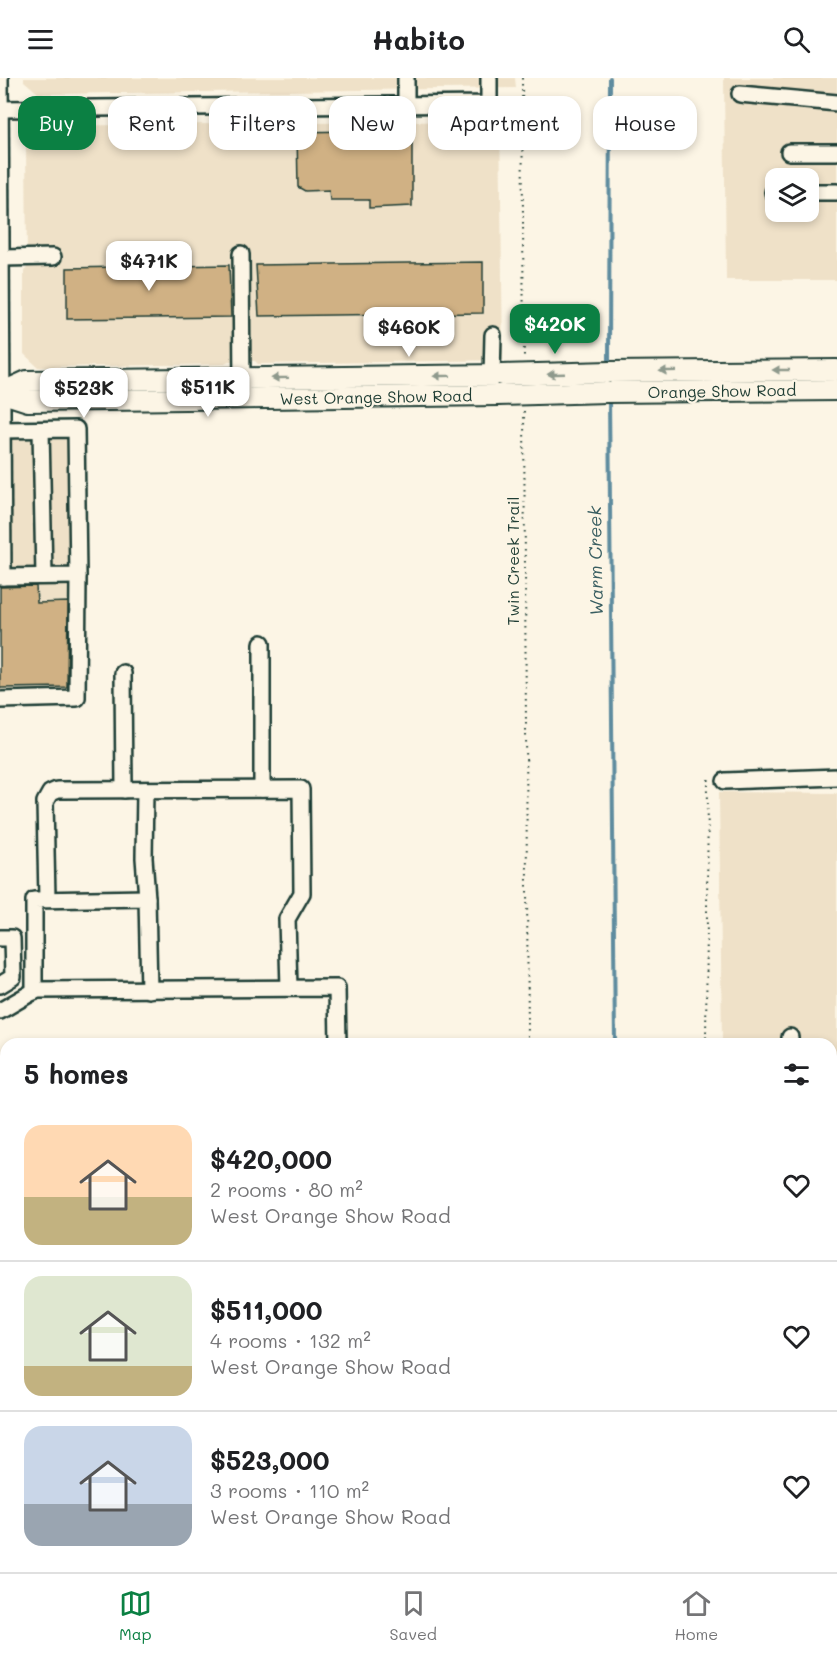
<!DOCTYPE html>
<html lang="en">
<head>
<meta charset="utf-8">
<style>
	:root { --surface:#fff; --page:#f6f6f6; --text:#202124; --muted:#757577; --line:#e0e0e0; --accent:#0b8043 }
	body { margin:0; font-family:Mali,sans-serif; background:var(--page); color:var(--text); height:100vh; display:flex; flex-direction:column; font-size:22px; white-space:nowrap }
	* { box-sizing:border-box; margin:0 }
	p { font-size:20px; color:var(--muted) }
	.icon { flex:none; width:33px; height:33px; fill:none; stroke:currentColor; stroke-width:2; stroke-linecap:round; stroke-linejoin:round }
	.map { position:relative; flex:1; overflow:hidden }
	.sheet { position:absolute; left:0px; top:960px; width:837px; height:534px; display:flex; flex-direction:column; background:var(--surface); border-radius:18px 18px 0 0; box-shadow:0 3px 9px #0003 }
	.sheet>* { flex:none }
	.top-card { position:absolute; left:18px; top:18px; width:801px; height:54px; display:flex; gap:12px }
	.controls { position:absolute; left:765px; top:90px; display:grid; gap:12px }
	.controls a { display:grid; place-items:center; width:54px; height:54px; border-radius:12px; background:var(--surface); box-shadow:0 3px 9px #0003; font-size:30px }
	.price { position:absolute; translate:-50% -51px; padding:0 14px; border-radius:12px; background:#fff; color:#222; font-size:20px; line-height:39px; filter:drop-shadow(0 2px 3px #0008) }
	.price::after { content:''; position:absolute; left:50%; top:36px; width:18px; height:14px; margin-left:-9px; background:inherit; clip-path:polygon(0 0,100% 0,50% 100%) }
	.price.active { background:var(--accent); color:#fff }
	ul { padding:0; list-style:none }
	li { display:flex; align-items:center; gap:18px; height:150px; padding:0 24px }
	li+li { border-top:2px solid var(--line) }
	li span { display:grid; place-items:center; flex:none; width:168px; height:120px; border-radius:18px; color:#555 }
	li>.icon { margin-inline-start:auto }
	span .icon { width:72px; height:72px; fill:#fffc; stroke-width:1 }
	li b { font-size:26px }
	h2 { display:flex; justify-content:space-between; align-items:center; height:72px; padding:0 24px; font-size:26px }
	.pill { padding:0 21px; border-radius:18px; background:var(--surface); box-shadow:0 3px 9px #0003; font-size:21px; line-height:54px }
	.pill.active { background:var(--accent); color:#fff }
	header { display:flex; justify-content:space-between; align-items:center; height:78px; padding:0 24px; background:var(--surface); font-size:27px; font-weight:700 }
	.menu { display:flex; justify-content:space-around; align-items:center; height:84px; border-top:2px solid var(--line); background:var(--surface); font-size:16px; color:var(--muted) }
	.menu a { display:grid; justify-items:center; gap:3px }
	.menu .active { color:var(--accent) }
	.map>svg:first-child { display:block }
	.built { fill:#efe1c8; fill-rule:evenodd }
	.lines { fill:none; stroke-linecap:round; stroke-linejoin:round }
	.stream { stroke:#5e8c9f; stroke-width:4 }
	.building { fill:#d0b184; stroke:#1f3d34; stroke-width:1.5 }
	.minor-casing { stroke:#1f3d34; stroke-width:20 }
	.major-casing { stroke:#1f3d34; stroke-width:24 }
	.path { stroke:#1f3d34; stroke-width:2; stroke-dasharray:1.5 4.5; stroke-linecap:butt }
	.minor { stroke:#fcf5e5; stroke-width:15 }
	.major { stroke:#fcf5e5; stroke-width:20 }
	.major-bridge-casing { stroke:#1f3d34; stroke-width:24; stroke-linecap:butt }
	.major-bridge { stroke:#fcf5e5; stroke-width:20 }
	.oneway { fill:#8e998c }
	.labels { text-anchor:middle; stroke-width:4.5; stroke-linejoin:round; paint-order:stroke }
	.street-label { font-size:16px; fill:#1f3d34; stroke:#fcf5e5 }
	.water-label { font-size:18px; font-style:italic; fill:#395e61; stroke:#fcf5e5 }
</style>
</head>
<body>
<header><svg class="icon" aria-label="menu" viewBox="0 0 24 24"><path d="M4 6h16M4 12h16M4 18h16"/></svg>Habito<svg class="icon" aria-label="search" viewBox="0 0 24 24"><circle cx="10" cy="10" r="6"/><path d="M15 15l6 6"/></svg></header>
<div class="map">
<svg width="837" height="1494" viewBox="0 0 837 1494">
	<rect width="100%" height="100%" fill="#fcf5e5"/>
	<filter id="ink" filterUnits="userSpaceOnUse"><feTurbulence type="fractalNoise" baseFrequency=".0167" numOctaves="2"/><feDisplacementMap in="SourceGraphic" scale="12" xChannelSelector="R" yChannelSelector="G"/><feConvolveMatrix kernelMatrix="1 2 1 2 8 2 1 2 1" color-interpolation-filters="sRGB"/></filter>
	<g filter="url(#ink)">
		<g class="built">
			<path d="M 24,0 L 515,0 L 516,10 L 39,16 L 24,3 Z"/>
			<path d="M 724,0 L 837,0 L 837,202 L 726,202 ZM 776,100 L 808,100 L 808,134 L 776,134 Z"/>
			<path d="M 500,38 L 503,282 L 258,286 L 255,283 L 228,283 L 225,286 L 38,289 L 24,276 L 24,193 L 27,190 L 26,61 L 40,48 L 484,43 Z"/>
			<path d="M 80,343 L 82,621 L 0,623 L 0,344 Z"/>
			<path d="M 719,714 L 837,715 L 837,1494 L 731,1494 L 730,1488 L 831,1488 L 831,966 L 722,966 Z"/>
		</g>
		<g class="lines">
			<g class="stream">
				<path d="M 609,287 L 610,0"/>
				<path d="M 609,319 L 615,966"/>
				<path d="M 589,1494 L 591,1488"/>
			</g>
		</g>
		<g class="building">
			<path d="M 412,52 L 412,128 L 369,130 L 369,122 L 330,122 L 329,112 L 305,113 L 298,109 L 297,54 Z"/>
			<path d="M 483,184 L 483,235 L 259,238 L 256,187 Z"/>
			<path d="M 229,187 L 231,239 L 67,241 L 67,190 Z"/>
			<path d="M 36,508 L 37,525 L 68,524 L 67,609 L 0,610 L 0,509 Z"/>
		</g>
		<g class="lines">
			<defs>
				<g id="minor">
					<path d="M 0,0 L 3,499"/>
					<path d="M 406,0 L 406,27"/>
					<path d="M 740,16 L 837,25"/>
					<path d="M 0,31 L 489,26 L 489,0"/>
					<path d="M 789,74 L 837,74"/>
					<path d="M 773,114 L 776,114"/>
					<path d="M 808,114 L 837,114"/>
					<path d="M 241,176 L 242,311"/>
					<path d="M 2,180 L 53,179"/>
					<path d="M 492,298 L 493,257"/>
					<path d="M 0,352 L 76,351 L 78,498 L 0,499"/>
					<path d="M 41,352 L 44,498"/>
					<path d="M 262,565 L 262,711"/>
					<path d="M 123,595 L 124,712"/>
					<path d="M 0,622 L 77,620 L 78,498"/>
					<path d="M 725,703 L 837,699"/>
					<path d="M 145,712 L 144,780 L 147,820"/>
					<path d="M 47,821 L 45,724 L 50,715 L 57,712 L 301,711 L 302,815 L 287,841 L 289,910"/>
					<path d="M 0,860 L 12,860 L 13,899 L 0,907"/>
					<path d="M 34,914 L 34,822 L 147,820 L 149,912"/>
					<path d="M 0,933 L 36,912 L 337,910 L 338,966"/>
					<path d="M 790,966 L 790,959"/>
					<path d="M 0,1070 L 6,1078"/>
					<path d="M 831,1070 L 837,1071"/>
					<path d="M 0,1208 L 6,1209"/>
					<path d="M 831,1253 L 837,1253"/>
					<path d="M 831,1362 L 837,1362"/>
					<path d="M 31,1488 L 31,1494"/>
					<path d="M 143,1488 L 143,1494"/>
					<path d="M 256,1488 L 256,1494"/>
					<path d="M 743,1494 L 744,1488"/>
				</g>
				<g id="major">
					<path d="M 610,294 L 837,292"/>
					<path d="M 0,314 L 28,323 L 497,317"/>
					<path d="M 3,314 L 27,303 L 501,297"/>
					<path d="M 607,314 L 837,312"/>
				</g>
			</defs>
			<use href="#minor" class="minor-casing"/>
			<use href="#major" class="major-casing"/>
			<g class="path">
				<path d="M 522,0 L 524,282"/>
				<path d="M 524,333 L 528,966"/>
				<path d="M 706,966 L 708,702 L 711,702"/>
				<path d="M 490,1494 L 493,1488"/>
				<path d="M 684,1494 L 686,1488"/>
			</g>
			<use href="#minor" class="minor"/>
			<use href="#major" class="major"/>
			<defs>
				<g id="major-bridge">
					<path d="M 501,297 L 610,294"/>
					<path d="M 497,317 L 607,314"/>
				</g>
			</defs>
			<use href="#major-bridge" class="major-bridge-casing"/>
			<use href="#major-bridge" class="major-bridge"/>
		</g>
		<defs><path id="oneway-solid" d="M-6-.8H1V-3.2L6.5 0L1 3.2V.8H-6Z" transform="scale(1.5)"/></defs>
		<g class="oneway">
			<use href="#oneway-solid" transform="translate(781 292) rotate(180)"/>
			<use href="#oneway-solid" transform="translate(668 293) rotate(179)"/>
			<use href="#oneway-solid" transform="translate(556 296) rotate(178)"/>
			<use href="#oneway-solid" transform="translate(442 298) rotate(179)"/>
			<use href="#oneway-solid" transform="translate(280 300) rotate(179)"/>
		</g>
	</g>
	<g class="labels">
		<g class="street-label">
			<text transform="translate(722 313) rotate(-1)" y="6">Orange Show Road</text>
			<text transform="translate(376 319) rotate(-1)" y="6">West Orange Show Road</text>
			<text transform="translate(513 483) rotate(-90)" y="6">Twin Creek Trail</text>
		</g>
		<g class="water-label">
			<text transform="translate(596 483) rotate(-91)" y="6">Warm Creek</text>
		</g>
	</g>
</svg>
<div class="controls">
<a><svg class="icon" aria-label="layers" viewBox="0 0 24 24"><path d="M12 4l9 5-9 5-9-5zM3 14l9 5 9-5"/></svg></a>
</div>
<b class="price" style="left:149px;top:214px">$471K</b>
<b class="price active" style="left:555px;top:277px">$420K</b>
<b class="price" style="left:409px;top:280px">$460K</b>
<b class="price" style="left:208px;top:340px">$511K</b>
<b class="price" style="left:84px;top:341px">$523K</b>
<div class="top-card">
<a class="pill active">Buy</a>
<a class="pill">Rent</a>
<a class="pill">Filters</a>
<a class="pill">New</a>
<a class="pill">Apartment</a>
<a class="pill">House</a>
</div>
<section class="sheet">
<h2>5 homes<svg class="icon" aria-label="filters" viewBox="0 0 24 24"><path d="M4 7h16M4 17h16"/><circle cx="9" cy="7" r="2"/><circle cx="15" cy="17" r="2"/></svg></h2>
<ul>
<li><span style="background:linear-gradient(#ffd9b3 60%,#c2b280 0)"><svg class="icon" aria-label="home" viewBox="0 0 24 24"><path d="M3 11l9-7 9 7M6 9v11h12V9"/></svg></span><div><b>$420,000</b><p>2 rooms · 80 m²</p><p>West Orange Show Road</p></div><svg class="icon" aria-label="heart" viewBox="0 0 24 24"><path d="M12 20l-8-8c-3-5 5-10 8-4 3-6 11-1 8 4z"/></svg></li>
<li><span style="background:linear-gradient(#dfe7d0 75%,#c2b280 0)"><svg class="icon" aria-label="home" viewBox="0 0 24 24"><path d="M3 11l9-7 9 7M6 9v11h12V9"/></svg></span><div><b>$511,000</b><p>4 rooms · 132 m²</p><p>West Orange Show Road</p></div><svg class="icon" aria-label="heart" viewBox="0 0 24 24"><path d="M12 20l-8-8c-3-5 5-10 8-4 3-6 11-1 8 4z"/></svg></li>
<li><span style="background:linear-gradient(#c9d6e8 65%,#9aa5b1 0)"><svg class="icon" aria-label="home" viewBox="0 0 24 24"><path d="M3 11l9-7 9 7M6 9v11h12V9"/></svg></span><div><b>$523,000</b><p>3 rooms · 110 m²</p><p>West Orange Show Road</p></div><svg class="icon" aria-label="heart" viewBox="0 0 24 24"><path d="M12 20l-8-8c-3-5 5-10 8-4 3-6 11-1 8 4z"/></svg></li>
</ul>
</section>
</div>
<nav class="menu">
<a class="active"><svg class="icon" aria-label="map" viewBox="0 0 24 24"><path d="M3 6l6-2 6 2 6-2v14l-6 2-6-2-6 2zM9 4v14M15 6v14"/></svg>Map</a>
<a><svg class="icon" aria-label="saved" viewBox="0 0 24 24"><path d="M7 4h10v16l-5-4-5 4z"/></svg>Saved</a>
<a><svg class="icon" aria-label="home" viewBox="0 0 24 24"><path d="M3 11l9-7 9 7M6 9v11h12V9"/></svg>Home</a>
</nav>
</body>
</html>
